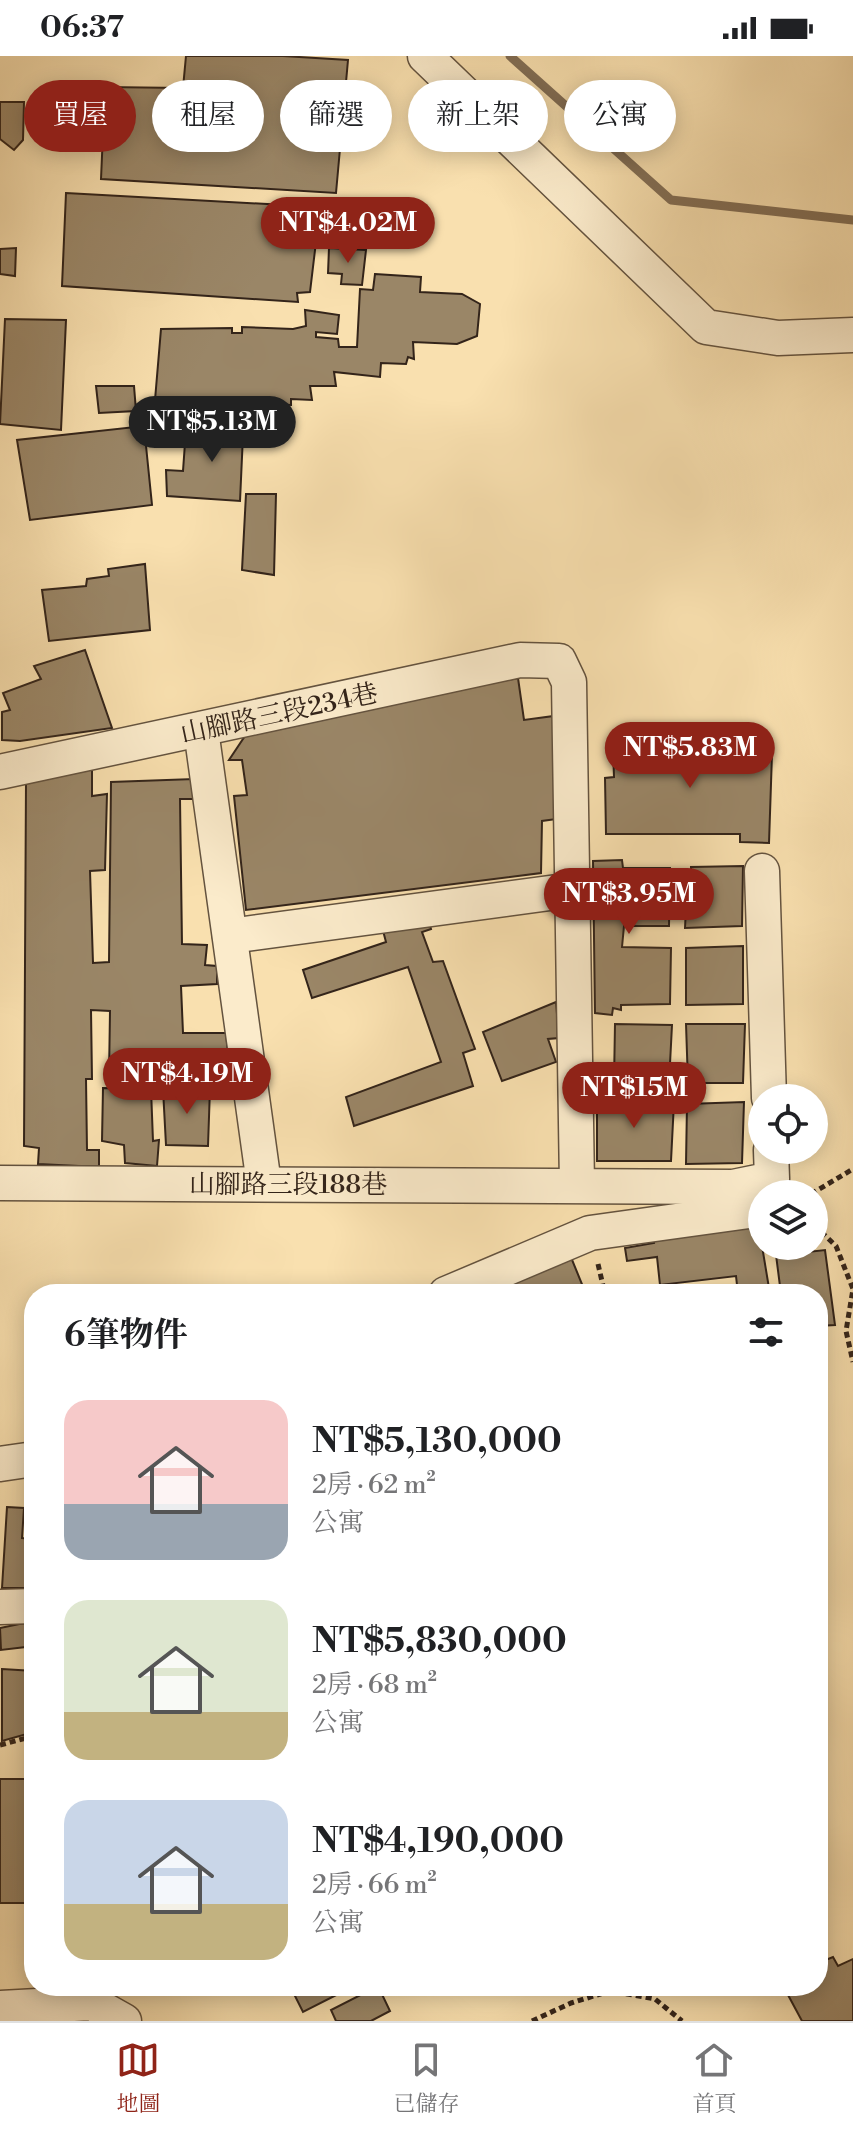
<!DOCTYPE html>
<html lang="zh-TW">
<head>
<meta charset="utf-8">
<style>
	:root { --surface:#fff; --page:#f6f6f6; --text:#202124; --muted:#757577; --line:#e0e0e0; --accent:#8f2418 }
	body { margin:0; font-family:"Libre Bodoni","Noto Serif TC",serif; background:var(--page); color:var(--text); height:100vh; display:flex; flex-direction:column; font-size:30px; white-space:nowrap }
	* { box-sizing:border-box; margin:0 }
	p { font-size:26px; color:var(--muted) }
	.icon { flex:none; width:44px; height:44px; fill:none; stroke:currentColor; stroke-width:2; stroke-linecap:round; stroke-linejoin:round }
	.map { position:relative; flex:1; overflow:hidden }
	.details { position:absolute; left:24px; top:1228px; width:804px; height:712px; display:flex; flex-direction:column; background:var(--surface); border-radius:32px; box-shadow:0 4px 20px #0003 }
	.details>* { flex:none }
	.banner { position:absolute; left:24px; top:24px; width:806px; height:72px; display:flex; gap:16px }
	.buttons { position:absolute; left:748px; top:1028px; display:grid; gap:16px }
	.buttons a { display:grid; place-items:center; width:80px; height:80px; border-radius:50%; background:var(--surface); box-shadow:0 4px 20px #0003; font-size:40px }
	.price { position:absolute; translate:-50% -68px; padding:0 18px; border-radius:28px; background:var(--accent); color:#fff; font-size:26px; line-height:52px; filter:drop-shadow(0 2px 4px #0008) }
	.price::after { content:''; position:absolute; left:50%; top:48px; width:24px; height:18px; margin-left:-12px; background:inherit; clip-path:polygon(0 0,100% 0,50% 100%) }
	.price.selected { background:#222; color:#fff }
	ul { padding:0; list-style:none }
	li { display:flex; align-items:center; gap:24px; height:200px; padding:0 40px }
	li span { display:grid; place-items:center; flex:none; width:224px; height:160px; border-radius:24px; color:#555 }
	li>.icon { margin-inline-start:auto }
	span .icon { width:96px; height:96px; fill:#fffc; stroke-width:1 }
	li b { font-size:34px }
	h2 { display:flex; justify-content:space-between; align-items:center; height:96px; padding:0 40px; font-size:34px }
	.pill { padding:0 28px; border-radius:36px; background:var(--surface); box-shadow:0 4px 20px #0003; font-size:28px; line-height:72px }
	.pill.selected { background:var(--accent); color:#fff }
	.status { display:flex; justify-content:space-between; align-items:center; height:56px; padding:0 40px; background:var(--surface); direction:ltr }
	.status svg { height:22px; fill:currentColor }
	.menu { display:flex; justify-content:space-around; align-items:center; height:112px; border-top:2px solid var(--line); background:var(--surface); font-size:22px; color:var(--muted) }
	.menu a { display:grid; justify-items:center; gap:4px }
	.menu .selected { color:var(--accent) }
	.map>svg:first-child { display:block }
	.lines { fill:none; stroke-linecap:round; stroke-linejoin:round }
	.stream { stroke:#826e55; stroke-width:9 }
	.building { fill:#9a8667; stroke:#33241a; stroke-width:2 }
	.minor-casing { stroke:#64533f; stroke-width:37 }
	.path { stroke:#33241a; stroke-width:5; stroke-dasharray:6 4; stroke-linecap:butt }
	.minor { stroke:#fbebcb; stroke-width:34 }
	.labels { text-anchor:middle; stroke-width:6; stroke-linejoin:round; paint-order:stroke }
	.street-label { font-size:26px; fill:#33241a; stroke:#fbebcb }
</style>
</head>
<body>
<div class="status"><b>06:37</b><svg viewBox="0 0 49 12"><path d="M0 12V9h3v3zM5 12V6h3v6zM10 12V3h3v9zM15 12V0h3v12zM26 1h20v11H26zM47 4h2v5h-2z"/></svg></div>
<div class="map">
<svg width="853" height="1965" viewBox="0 0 853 1965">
	<rect width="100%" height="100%" fill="#f9e0af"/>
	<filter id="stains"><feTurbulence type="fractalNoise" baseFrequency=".0025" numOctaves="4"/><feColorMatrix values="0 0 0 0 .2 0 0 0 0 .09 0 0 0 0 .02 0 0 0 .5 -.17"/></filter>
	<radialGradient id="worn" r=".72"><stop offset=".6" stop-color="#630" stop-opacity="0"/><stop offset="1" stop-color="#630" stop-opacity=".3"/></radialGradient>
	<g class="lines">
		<path class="stream" d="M 510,0 L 671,144 L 853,164"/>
	</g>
	<g class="building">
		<path d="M 186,0 L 283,0 L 348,4 L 336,137 L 101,123 L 105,31 L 183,32 Z"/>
		<path d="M 0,46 L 24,46 L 23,84 L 14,94 L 0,83 Z"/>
		<path d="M 66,137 L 302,150 L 304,165 L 318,169 L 310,236 L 297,237 L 298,246 L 62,230 Z"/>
		<path d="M 16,192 L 15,220 L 0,218 L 0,193 Z"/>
		<path d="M 329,192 L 366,194 L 362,229 L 341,228 L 342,218 L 328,217 Z"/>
		<path d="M 375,218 L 421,221 L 420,236 L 462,238 L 480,248 L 477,280 L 457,288 L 413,286 L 414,303 L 408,301 L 406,308 L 381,307 L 380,321 L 334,316 L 336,330 L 310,330 L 312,344 L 291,343 L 291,349 L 155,344 L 161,273 L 232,272 L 232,277 L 242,277 L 242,271 L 293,273 L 306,270 L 305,254 L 339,259 L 337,278 L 316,276 L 316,281 L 338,283 L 339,291 L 357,291 L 360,233 L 373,234 Z"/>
		<path d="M 5,263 L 66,264 L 61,374 L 0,368 Z"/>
		<path d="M 96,330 L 134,330 L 136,355 L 99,357 Z"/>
		<path d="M 244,357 L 240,445 L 167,440 L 166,414 L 183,415 L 185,387 L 207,387 L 206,367 Z"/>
		<path d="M 144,370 L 152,449 L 30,464 L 17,384 Z"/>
		<path d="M 246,438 L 276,438 L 274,519 L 242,514 Z"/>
		<path d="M 145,508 L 150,574 L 49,585 L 42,534 L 86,530 L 87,523 L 109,520 L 108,513 Z"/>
		<path d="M 85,594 L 112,672 L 20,685 L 2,684 L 2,656 L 10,654 L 3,637 L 41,623 L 34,610 Z"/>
		<path d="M 518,622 L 524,664 L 554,660 L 557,763 L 542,765 L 541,817 L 246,854 L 234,740 L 247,739 L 242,704 L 229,704 L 249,674 Z"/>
		<path d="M 739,683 L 741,699 L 772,698 L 769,787 L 740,786 L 740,778 L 606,778 L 605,722 L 614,721 L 613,692 L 642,688 L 641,684 Z"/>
		<path d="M 92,712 L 92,740 L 107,738 L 105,814 L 90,815 L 93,907 L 109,906 L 111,726 L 194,723 L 195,743 L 180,743 L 182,888 L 207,889 L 205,909 L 217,910 L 217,928 L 181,930 L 183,977 L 226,977 L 228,996 L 181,995 L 181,1020 L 109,1020 L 110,955 L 91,954 L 92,1023 L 86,1023 L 87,1094 L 99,1094 L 99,1111 L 38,1108 L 39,1092 L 24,1090 L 26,726 Z"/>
		<path d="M 622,804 L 623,812 L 670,812 L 669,870 L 624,870 L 622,891 L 671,892 L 670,948 L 621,949 L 621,954 L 613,952 L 612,959 L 595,957 L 593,805 Z"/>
		<path d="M 743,810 L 742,870 L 685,872 L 686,852 L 692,850 L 691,811 Z"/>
		<path d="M 428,862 L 431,873 L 422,876 L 433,906 L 443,905 L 475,993 L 463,997 L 473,1030 L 354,1070 L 346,1041 L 441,1006 L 408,911 L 312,942 L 303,914 L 386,886 L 381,867 Z"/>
		<path d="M 743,890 L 743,948 L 686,949 L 686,892 Z"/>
		<path d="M 556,946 L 559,982 L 548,983 L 556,1006 L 502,1025 L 483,976 Z"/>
		<path d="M 615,968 L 672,969 L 669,1027 L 614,1026 Z"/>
		<path d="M 686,968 L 745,968 L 743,1027 L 688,1027 Z"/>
		<path d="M 103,1032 L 151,1033 L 153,1085 L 159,1084 L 157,1110 L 125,1107 L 124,1089 L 102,1085 Z"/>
		<path d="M 210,1032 L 208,1090 L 166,1089 L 163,1033 Z"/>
		<path d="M 649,1041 L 650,1048 L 674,1046 L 671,1105 L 597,1105 L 597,1042 Z"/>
		<path d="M 744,1046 L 742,1107 L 686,1108 L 687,1048 Z"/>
		<path d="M 762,1165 L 762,1190 L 770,1238 L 738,1238 L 736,1220 L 660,1229 L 657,1201 L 627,1205 L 625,1192 L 654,1187 L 653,1180 Z"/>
		<path d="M 807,1190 L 808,1196 L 825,1194 L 835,1269 L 818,1270 L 818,1238 L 781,1238 L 775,1191 Z"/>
		<path d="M 568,1194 L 586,1238 L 485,1238 Z"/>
		<path d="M 7,1451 L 24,1452 L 22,1482 L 34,1483 L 34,1532 L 2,1532 Z"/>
		<path d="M 34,1565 L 34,1590 L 1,1594 L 0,1572 Z"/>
		<path d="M 2,1613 L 34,1615 L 34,1676 L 2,1685 Z"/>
		<rect x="0" y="1723" width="34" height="124"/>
		<path d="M 833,1901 L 838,1910 L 853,1903 L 853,1965 L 802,1965 L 787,1937 L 801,1933 L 799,1930 L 818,1930 L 818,1907 Z"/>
		<path d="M 290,1930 L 354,1930 L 303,1956 Z"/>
		<path d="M 378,1930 L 390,1955 L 371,1965 L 336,1965 L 331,1954 Z"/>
	</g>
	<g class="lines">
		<defs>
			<g id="minor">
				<path d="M 425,0 L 706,271 L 778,282 L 853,279"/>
				<path d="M 201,674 L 264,1128"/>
				<path d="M 0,716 L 520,604 L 559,605 L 569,626 L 577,1129"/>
				<path d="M 762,815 L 769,1042"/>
				<path d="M 230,880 L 572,834"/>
				<path d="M 0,1127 L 733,1131 L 772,1123 L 771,1094"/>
				<path d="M 446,1238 L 590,1177 L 762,1153"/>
				<path d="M 0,1408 L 34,1403"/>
				<path d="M 0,1551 L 34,1550"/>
				<path d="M 0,1952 L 92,1947 L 124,1965"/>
			</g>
		</defs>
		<use href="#minor" class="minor-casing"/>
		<g class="path">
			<path d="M 811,1138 L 853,1113"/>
			<path d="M 814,1169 L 836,1190 L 853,1233 L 846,1275 L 853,1306"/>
			<path d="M 598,1208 L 605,1238"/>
			<path d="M 0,1689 L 34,1680"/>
			<path d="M 532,1965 L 571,1947 L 610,1935 L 655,1943 L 682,1965"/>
		</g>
		<use href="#minor" class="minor"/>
	</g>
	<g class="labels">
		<g class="street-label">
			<text transform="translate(279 657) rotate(-12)" y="9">山腳路三段234巷</text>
			<text x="288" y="1137">山腳路三段188巷</text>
		</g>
	</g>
	<rect width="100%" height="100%" filter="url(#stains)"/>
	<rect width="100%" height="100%" fill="url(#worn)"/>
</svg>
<div class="buttons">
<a><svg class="icon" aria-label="locate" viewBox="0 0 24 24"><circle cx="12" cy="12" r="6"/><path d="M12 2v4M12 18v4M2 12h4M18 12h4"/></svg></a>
<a><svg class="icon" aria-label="layers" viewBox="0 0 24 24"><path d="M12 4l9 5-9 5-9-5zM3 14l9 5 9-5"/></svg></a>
</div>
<b class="price" style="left:348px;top:209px">NT$4.02M</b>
<b class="price selected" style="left:212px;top:408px">NT$5.13M</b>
<b class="price" style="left:690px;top:734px">NT$5.83M</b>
<b class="price" style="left:629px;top:880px">NT$3.95M</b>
<b class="price" style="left:187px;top:1060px">NT$4.19M</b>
<b class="price" style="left:634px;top:1074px">NT$15M</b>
<div class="banner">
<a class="pill selected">買屋</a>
<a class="pill">租屋</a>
<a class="pill">篩選</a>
<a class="pill">新上架</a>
<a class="pill">公寓</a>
</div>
<section class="details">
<h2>6筆物件<svg class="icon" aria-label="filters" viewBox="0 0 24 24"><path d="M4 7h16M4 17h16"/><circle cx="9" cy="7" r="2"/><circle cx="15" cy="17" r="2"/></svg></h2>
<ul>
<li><span style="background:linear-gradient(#f6c9c9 65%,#9aa5b1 0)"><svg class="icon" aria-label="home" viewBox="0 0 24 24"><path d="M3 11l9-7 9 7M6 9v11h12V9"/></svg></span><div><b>NT$5,130,000</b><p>2房 · 62 m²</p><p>公寓</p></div></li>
<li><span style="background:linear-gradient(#dfe7d0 70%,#c2b280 0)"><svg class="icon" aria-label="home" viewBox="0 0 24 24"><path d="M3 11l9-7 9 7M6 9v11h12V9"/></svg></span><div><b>NT$5,830,000</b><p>2房 · 68 m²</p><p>公寓</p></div></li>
<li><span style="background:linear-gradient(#c9d6e8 65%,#c2b280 0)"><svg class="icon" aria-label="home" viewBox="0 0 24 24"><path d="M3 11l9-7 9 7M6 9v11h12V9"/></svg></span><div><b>NT$4,190,000</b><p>2房 · 66 m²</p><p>公寓</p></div></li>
</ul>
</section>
</div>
<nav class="menu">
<a class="selected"><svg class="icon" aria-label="map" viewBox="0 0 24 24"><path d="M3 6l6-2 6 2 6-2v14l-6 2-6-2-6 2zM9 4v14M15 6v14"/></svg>地圖</a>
<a><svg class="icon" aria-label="saved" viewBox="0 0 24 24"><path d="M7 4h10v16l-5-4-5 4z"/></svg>已儲存</a>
<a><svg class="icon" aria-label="home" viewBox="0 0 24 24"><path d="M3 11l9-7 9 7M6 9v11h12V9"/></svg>首頁</a>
</nav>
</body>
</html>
